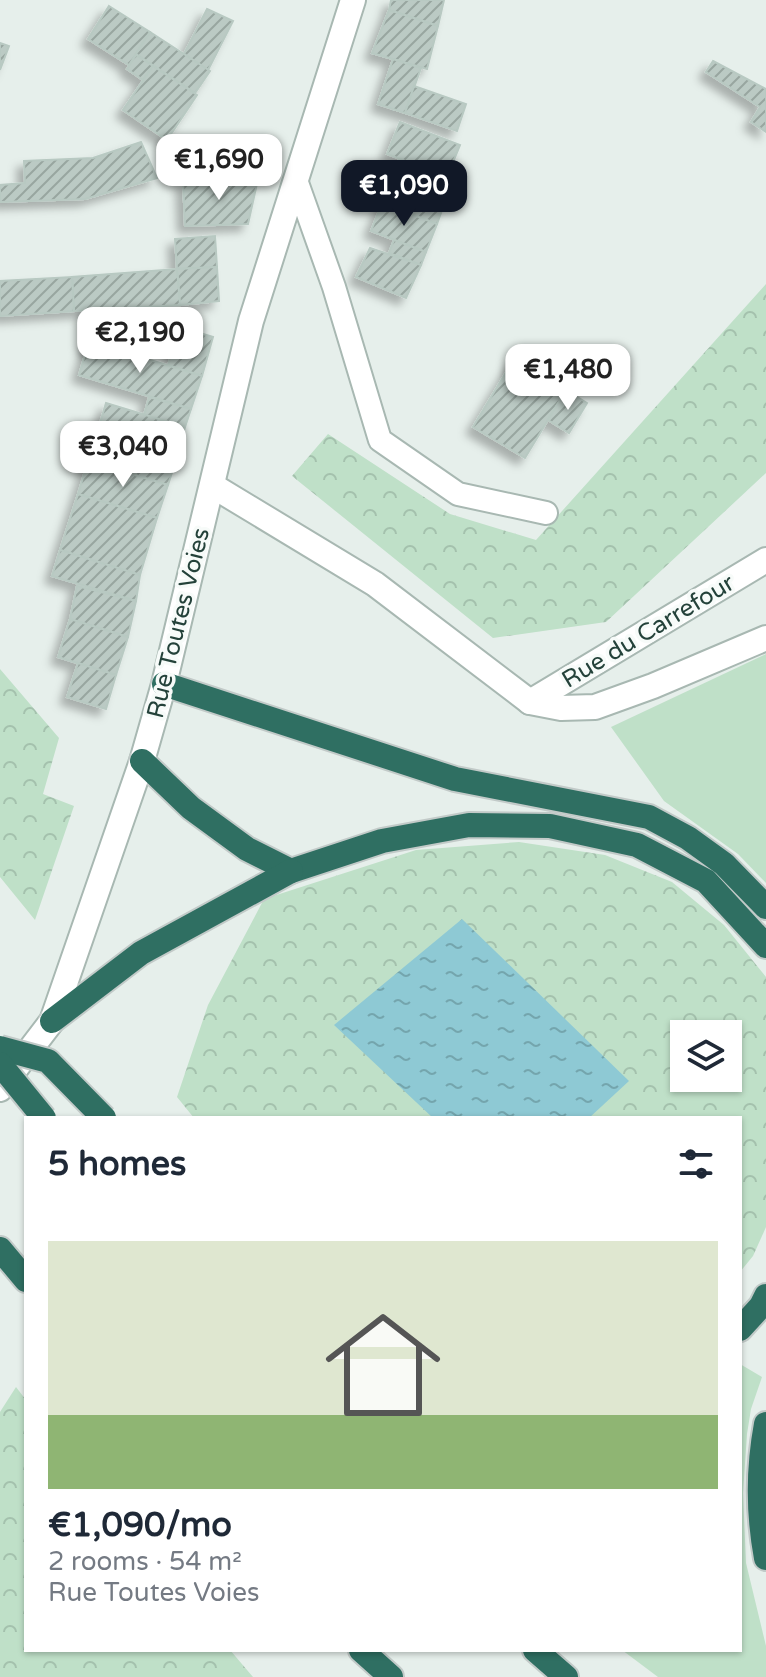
<!DOCTYPE html>
<html lang="en">
<head>
<meta charset="utf-8">
<style>
	:root { --surface:#fff; --page:#f2f2f3; --text:#1f2937; --muted:#747a83; --line:#e0e1e3; --accent:#111827 }
	body { margin:0; font-family:"Varela Round",sans-serif; background:var(--page); color:var(--text); height:100vh; display:flex; flex-direction:column; font-size:30px; white-space:nowrap }
	* { box-sizing:border-box; margin:0 }
	p { font-size:26px; color:var(--muted) }
	.icon { flex:none; width:44px; height:44px; fill:none; stroke:currentColor; stroke-width:2; stroke-linecap:round; stroke-linejoin:round }
	.map { position:relative; flex:1; overflow:hidden }
	.details { position:absolute; left:24px; top:1116px; width:718px; height:536px; display:flex; flex-direction:column; background:var(--surface); border-radius:0px; box-shadow:0 2px 6px #0004 }
	.details>* { flex:none }
	.fabs { position:absolute; left:670px; top:1020px; display:grid; gap:16px }
	.fabs a { display:grid; place-items:center; width:72px; height:72px; border-radius:0px; background:var(--surface); box-shadow:0 2px 6px #0004; font-size:40px }
	.price { position:absolute; translate:-50% -68px; padding:0 18px; border-radius:16px; background:#fff; color:#222; font-size:26px; line-height:52px; filter:drop-shadow(0 2px 4px #0008) }
	.price::after { content:''; position:absolute; left:50%; top:48px; width:24px; height:18px; margin-left:-12px; background:inherit; clip-path:polygon(0 0,100% 0,50% 100%) }
	.price.current { background:var(--accent); color:#fff }
	ul { padding:0; list-style:none }
	li { display:grid; align-content:center; gap:16px; height:424px; padding:0 24px }
	li+li { border-top:2px solid var(--line) }
	li span { display:grid; place-items:center; height:248px; border-radius:0px; color:#555 }
	li>.icon { margin-inline-start:auto }
	span .icon { width:144px; height:144px; fill:#fffc; stroke-width:1 }
	li b { font-size:34px }
	h2 { display:flex; justify-content:space-between; align-items:center; height:96px; padding:0 24px; font-size:34px }
	.map>svg:first-child { display:block }
	.grass { fill:#bfe0c8 }
	.forest { fill:url(#forest-crowns); fill-rule:evenodd }
	.water { fill:url(#water-ripples) }
	.building { fill:url(#building-hatch); stroke:#b8c9c2; stroke-width:2; filter:url(#shadow) }
	.lines { fill:none; stroke-linecap:round; stroke-linejoin:round }
	.service-casing { stroke:#a8b8b2; stroke-width:26 }
	.minor-casing { stroke:#a8b8b2; stroke-width:28 }
	.tertiary-casing { stroke:#a8b8b2; stroke-width:28 }
	.motorway-casing { stroke:#c2cac8; stroke-width:28 }
	.service { stroke:#fff; stroke-width:22 }
	.minor { stroke:#fff; stroke-width:24 }
	.tertiary { stroke:#fff; stroke-width:24 }
	.motorway { stroke:#2f6f62; stroke-width:24 }
	.motorway-bridge-casing { stroke:#c2cac8; stroke-width:28; stroke-linecap:butt }
	.motorway-bridge { stroke:#2f6f62; stroke-width:24 }
	.labels { text-anchor:middle; stroke-width:7; stroke-linejoin:round; paint-order:stroke }
	.street-label { font-size:24px; fill:#24423a; stroke:#f7fbf9 }
</style>
</head>
<body>
<div class="map">
<svg width="766" height="1677" viewBox="0 0 766 1677">
	<defs>
		<pattern id="forest-crowns" width="20" height="18" patternUnits="userSpaceOnUse" patternTransform="scale(2)"><rect width="20" height="18" fill="#bfe0c8"/><path d="M2 6a3 3 0 1 1 6 0M12 15a3 3 0 1 1 6 0" fill="none" stroke="#a4c1ad"/></pattern>
		<pattern id="water-ripples" width="26" height="14" patternUnits="userSpaceOnUse" patternTransform="scale(2)"><rect width="26" height="14" fill="#8ec9d4"/><path d="M2 4q2-2 4 0t4 0M15 11q2-2 4 0t4 0" fill="none" stroke="#74a5ad"/></pattern>
		<pattern id="building-hatch" width="6" height="6" patternUnits="userSpaceOnUse" patternTransform="scale(2)"><rect width="6" height="6" fill="#bbcac4"/><path d="M-1 1l2-2M0 6l6-6M5 7l2-2" fill="none" stroke="#98a6a0"/></pattern>
		<filter id="shadow"><feDropShadow dx="-7" dy="7" stdDeviation="4" flood-color="#0004"/></filter>
	</defs>
	<rect width="100%" height="100%" fill="#e6efeb"/>
	<g class="grass">
		<path d="M 766,654 L 766,883 L 738,854 L 664,801 L 611,727 Z"/>
		<path d="M 740,1364 L 762,1377 L 751,1409 L 747,1434 L 743,1493 L 746,1563 L 766,1646 L 766,1677 L 658,1677 L 622,1650 L 740,1650 Z"/>
	</g>
	<g class="forest">
		<path d="M 766,284 L 766,473 L 606,622 L 493,638 L 292,476 L 328,434 L 450,514 L 536,540 Z"/>
		<path d="M 0,669 L 59,738 L 43,794 L 74,806 L 35,920 L 0,877 Z"/>
		<path d="M 519,842 L 605,855 L 672,882 L 724,925 L 766,977 L 766,1227 L 753,1256 L 740,1272 L 740,1118 L 194,1118 L 177,1097 L 208,1005 L 264,899 L 416,850 ZM 684,1034 L 728,1034 L 728,1078 L 684,1078 Z"/>
		<path d="M 16,1387 L 26,1400 L 26,1650 L 230,1650 L 253,1677 L 0,1677 L 0,1412 Z"/>
	</g>
	<path class="water" d="M 462,919 L 629,1081 L 589,1118 L 433,1118 L 334,1025 Z"/>
	<g class="building">
		<path d="M 391,0 L 444,0 L 438,26 L 389,10 Z"/>
		<path d="M 109,6 L 150,32 L 129,65 L 88,39 Z"/>
		<path d="M 207,9 L 233,21 L 208,70 L 184,54 Z"/>
		<path d="M 389,10 L 438,26 L 427,69 L 372,53 Z"/>
		<path d="M 150,32 L 210,71 L 195,93 L 136,54 Z"/>
		<path d="M 0,43 L 9,46 L 0,70 Z"/>
		<path d="M 136,55 L 153,66 L 143,80 L 127,69 Z"/>
		<path d="M 393,59 L 421,68 L 405,113 L 378,104 Z"/>
		<path d="M 713,61 L 766,89 L 766,132 L 751,122 L 760,107 L 706,72 Z"/>
		<path d="M 153,66 L 197,95 L 167,140 L 123,110 Z"/>
		<path d="M 414,86 L 466,104 L 457,131 L 405,113 Z"/>
		<path d="M 400,122 L 460,145 L 447,177 L 387,154 Z"/>
		<path d="M 141,142 L 157,178 L 85,199 L 0,202 L 0,185 L 25,183 L 24,161 L 93,158 Z"/>
		<path d="M 399,159 L 454,180 L 449,191 L 394,171 Z"/>
		<path d="M 394,171 L 449,191 L 437,224 L 382,203 Z"/>
		<path d="M 258,179 L 248,224 L 185,226 L 183,181 Z"/>
		<path d="M 382,203 L 437,224 L 426,252 L 371,231 Z"/>
		<path d="M 215,236 L 217,267 L 177,269 L 175,239 Z"/>
		<path d="M 394,240 L 426,252 L 421,265 L 389,253 Z"/>
		<path d="M 370,248 L 421,265 L 406,298 L 356,277 Z"/>
		<path d="M 217,267 L 219,301 L 180,305 L 177,269 Z"/>
		<path d="M 177,269 L 180,305 L 74,311 L 72,277 Z"/>
		<path d="M 72,277 L 74,311 L 0,316 L 0,281 Z"/>
		<path d="M 180,327 L 213,337 L 202,376 L 168,365 Z"/>
		<path d="M 89,341 L 202,376 L 191,409 L 79,375 Z"/>
		<path d="M 514,359 L 566,390 L 525,458 L 473,427 Z"/>
		<path d="M 566,390 L 587,403 L 569,433 L 548,420 Z"/>
		<path d="M 149,397 L 191,409 L 185,427 L 144,415 Z"/>
		<path d="M 106,403 L 185,427 L 177,457 L 97,433 Z"/>
		<path d="M 97,433 L 177,457 L 168,485 L 88,461 Z"/>
		<path d="M 88,461 L 168,485 L 157,518 L 78,494 Z"/>
		<path d="M 78,494 L 157,518 L 140,575 L 60,550 Z"/>
		<path d="M 60,550 L 140,575 L 136,601 L 52,576 Z"/>
		<path d="M 77,586 L 136,601 L 128,637 L 70,619 Z"/>
		<path d="M 70,619 L 128,637 L 116,675 L 58,657 Z"/>
		<path d="M 78,663 L 116,675 L 106,709 L 67,697 Z"/>
	</g>
	<g class="lines">
		<defs>
			<path id="service" d="M 296,180 L 334,287 L 380,440 L 458,494 L 546,513"/>
			<g id="minor">
				<path d="M 213,486 L 375,584 L 530,702 L 561,708 L 595,707 L 653,686 L 766,638"/>
				<path d="M 530,702 L 766,560"/>
			</g>
			<path id="tertiary" d="M 0,1089 L 52,1021 L 142,761 L 164,684 L 251,321 L 353,0"/>
			<g id="motorway">
				<path d="M 164,684 L 455,779 L 649,817 L 688,838 L 724,864 L 766,907"/>
				<path d="M 142,761 L 191,808 L 247,849 L 291,871 L 382,841 L 469,825 L 550,826 L 637,845 L 706,881 L 766,946"/>
				<path d="M 52,1021 L 141,953 L 291,871"/>
				<path d="M 0,1249 L 26,1280"/>
				<path d="M 740,1329 L 761,1306 L 766,1296"/>
				<path d="M 766,1424 C 758,1467 758,1515 766,1558"/>
				<path d="M 361,1650 L 391,1677"/>
				<path d="M 535,1650 L 566,1677"/>
			</g>
		</defs>
		<use href="#service" class="service-casing"/>
		<use href="#minor" class="minor-casing"/>
		<use href="#tertiary" class="tertiary-casing"/>
		<use href="#motorway" class="motorway-casing"/>
		<use href="#service" class="service"/>
		<use href="#minor" class="minor"/>
		<use href="#tertiary" class="tertiary"/>
		<use href="#motorway" class="motorway"/>
		<defs>
			<g id="motorway-bridge">
				<path d="M 0,1048 L 48,1061 L 104,1118"/>
				<path d="M 0,1064 L 44,1118"/>
			</g>
		</defs>
		<use href="#motorway-bridge" class="motorway-bridge-casing"/>
		<use href="#motorway-bridge" class="motorway-bridge"/>
	</g>
	<g class="labels">
		<g class="street-label">
			<text transform="translate(178 623) rotate(-76)" y="8">Rue Toutes Voies</text>
			<text transform="translate(648 631) rotate(-31)" y="8">Rue du Carrefour</text>
		</g>
	</g>
</svg>
<div class="fabs">
<a><svg class="icon" aria-label="layers" viewBox="0 0 24 24"><path d="M12 4l9 5-9 5-9-5zM3 14l9 5 9-5"/></svg></a>
</div>
<b class="price" style="left:219px;top:202px">€1,690</b>
<b class="price current" style="left:404px;top:228px">€1,090</b>
<b class="price" style="left:140px;top:375px">€2,190</b>
<b class="price" style="left:568px;top:412px">€1,480</b>
<b class="price" style="left:123px;top:489px">€3,040</b>
<section class="details">
<h2>5 homes<svg class="icon" aria-label="filters" viewBox="0 0 24 24"><path d="M4 7h16M4 17h16"/><circle cx="9" cy="7" r="2"/><circle cx="15" cy="17" r="2"/></svg></h2>
<ul>
<li><span style="background:linear-gradient(#dfe7d0 70%,#8fb573 0)"><svg class="icon" aria-label="home" viewBox="0 0 24 24"><path d="M3 11l9-7 9 7M6 9v11h12V9"/></svg></span><div><b>€1,090/mo</b><p>2 rooms · 54 m²</p><p>Rue Toutes Voies</p></div></li>
</ul>
</section>
</div>
</body>
</html>
